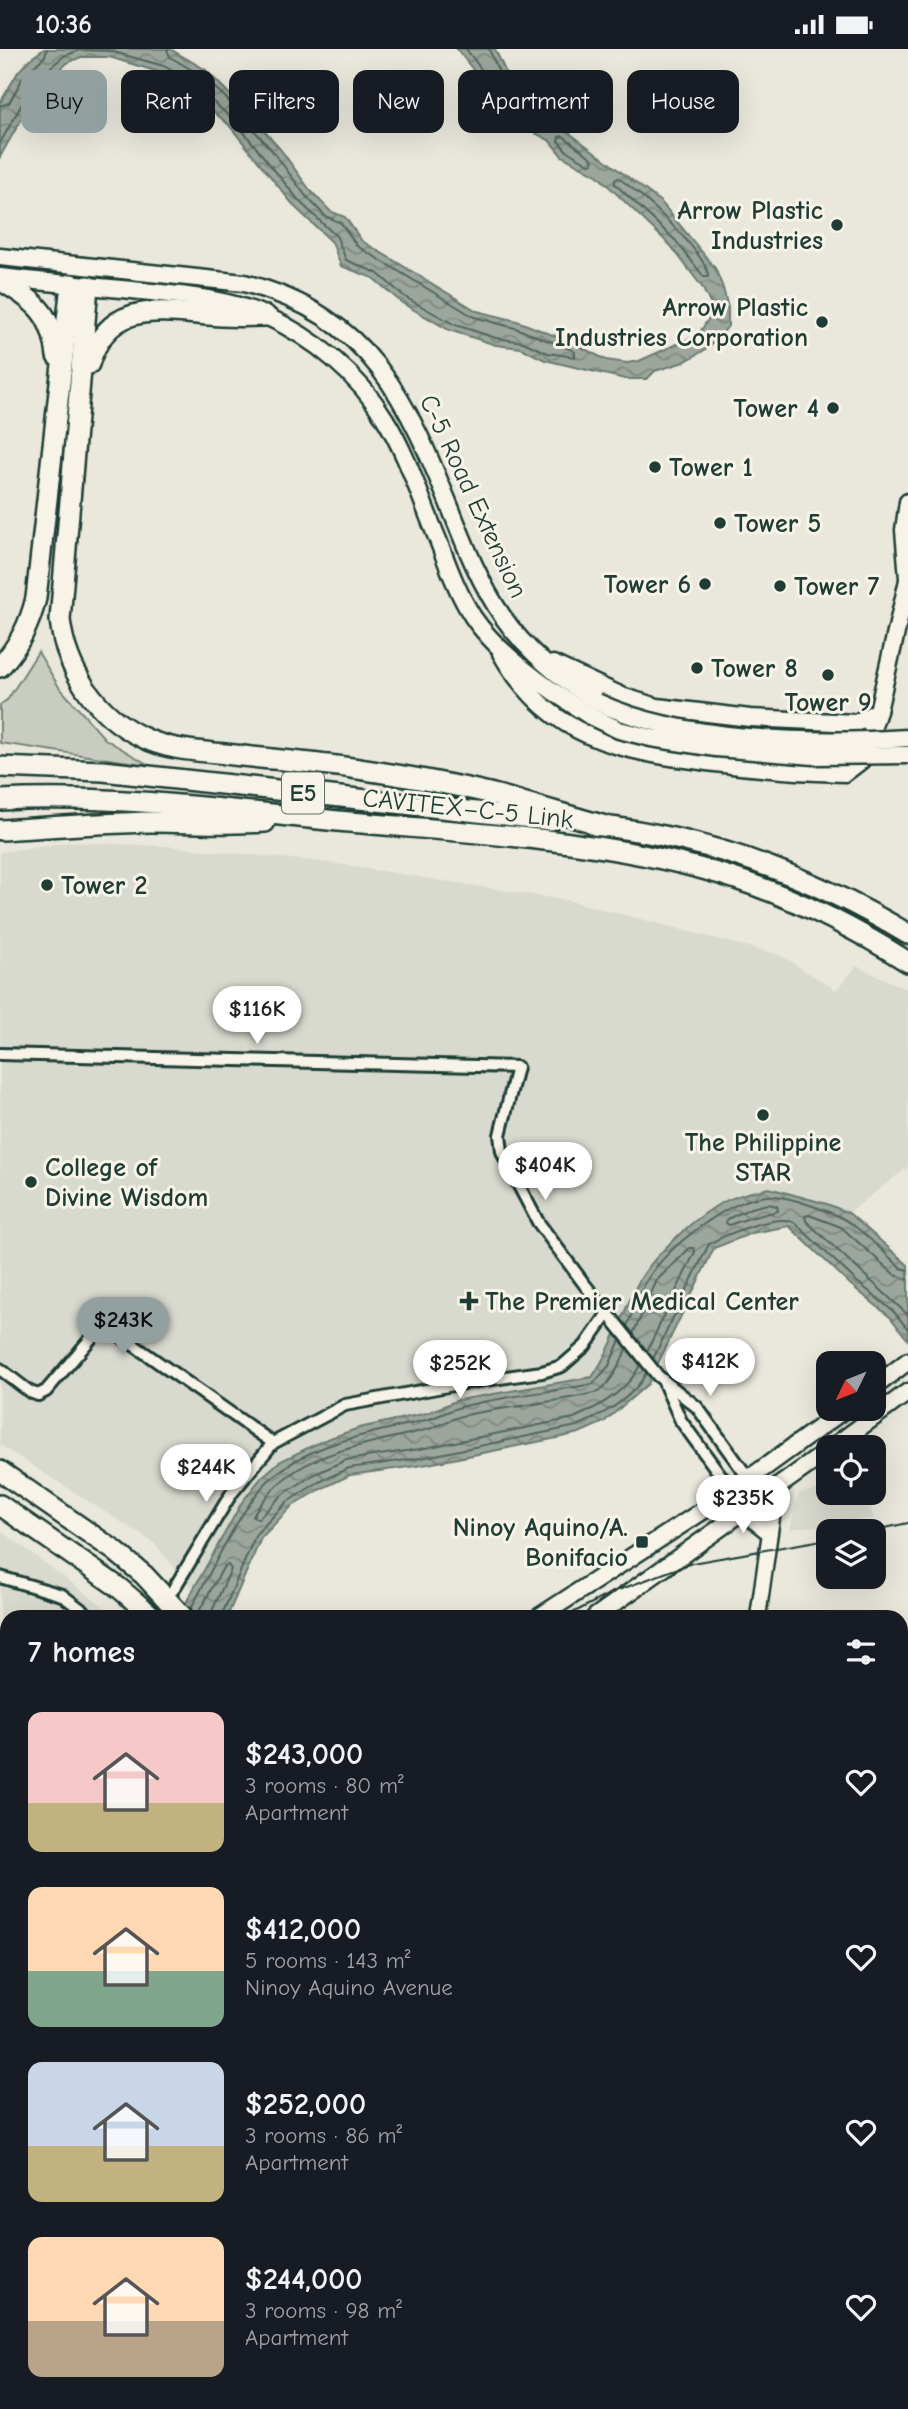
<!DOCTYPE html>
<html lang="en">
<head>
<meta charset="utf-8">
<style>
	:root { --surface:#171b24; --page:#20242c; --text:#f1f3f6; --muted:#9ea1a6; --accent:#92a19f }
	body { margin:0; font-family:"Comic Neue",sans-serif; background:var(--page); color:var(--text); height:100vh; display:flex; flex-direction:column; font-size:26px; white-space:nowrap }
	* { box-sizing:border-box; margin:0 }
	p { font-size:23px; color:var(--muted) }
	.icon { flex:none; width:38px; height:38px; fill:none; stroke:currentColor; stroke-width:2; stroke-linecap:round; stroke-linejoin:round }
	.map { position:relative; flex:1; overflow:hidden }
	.panel { position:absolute; left:0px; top:1561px; width:908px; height:800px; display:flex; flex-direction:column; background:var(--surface); border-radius:21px 21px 0 0; box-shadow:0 7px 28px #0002 }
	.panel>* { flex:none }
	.guide { position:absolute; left:21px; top:21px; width:866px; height:63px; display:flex; gap:14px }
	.needle { width:46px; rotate:227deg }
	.fabs { position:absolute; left:816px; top:1302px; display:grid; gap:14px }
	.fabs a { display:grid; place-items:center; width:70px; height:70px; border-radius:14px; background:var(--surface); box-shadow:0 7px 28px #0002; font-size:35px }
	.price { position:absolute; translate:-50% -60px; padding:0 16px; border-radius:24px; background:#fff; color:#222; font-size:23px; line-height:46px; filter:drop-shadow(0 2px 4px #0008) }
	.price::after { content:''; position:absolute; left:50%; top:42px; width:21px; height:16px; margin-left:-10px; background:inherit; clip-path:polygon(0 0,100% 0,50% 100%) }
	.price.selected { background:var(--accent); color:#111 }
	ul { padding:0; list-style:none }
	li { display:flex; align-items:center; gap:21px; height:175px; padding:0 28px }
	li span { display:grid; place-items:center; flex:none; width:196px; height:140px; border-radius:14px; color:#555 }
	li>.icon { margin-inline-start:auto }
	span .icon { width:84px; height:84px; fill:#fffc; stroke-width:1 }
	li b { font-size:30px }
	h2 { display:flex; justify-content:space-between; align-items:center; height:84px; padding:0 28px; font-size:30px }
	.chip { padding:0 24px; border-radius:14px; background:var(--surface); box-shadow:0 7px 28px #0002; font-size:24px; line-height:63px }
	.chip.selected { background:var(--accent); color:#111 }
	.status { display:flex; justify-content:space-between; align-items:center; height:49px; padding:0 35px; background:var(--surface); direction:ltr }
	.status svg { height:19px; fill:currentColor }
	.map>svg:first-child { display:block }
	.built { fill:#d9dacf }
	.grass { fill:#c8ccc1; stroke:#74847a; stroke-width:2 }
	.forest { fill:url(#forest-crowns); stroke:#74847a; stroke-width:2 }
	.cemetery { fill:url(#cemetery-stones); stroke:#74847a; stroke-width:2 }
	.water { fill:url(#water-waves); stroke:#6a7c72; stroke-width:2 }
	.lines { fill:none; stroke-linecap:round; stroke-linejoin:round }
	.shore { stroke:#51675e; stroke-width:2 }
	.street-casing { stroke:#1f3d34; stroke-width:16 }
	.secondary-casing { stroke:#1f3d34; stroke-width:19 }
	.primary-casing { stroke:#1f3d34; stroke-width:21 }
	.highway-casing { stroke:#1f3d34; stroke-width:24 }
	.street { stroke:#f7f3e8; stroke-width:10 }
	.secondary { stroke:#f7f3e8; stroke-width:14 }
	.primary { stroke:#f7f3e8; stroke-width:16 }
	.highway { stroke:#f7f3e8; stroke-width:19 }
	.tram { stroke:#1f3d34; stroke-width:2 }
	.primary-bridge-casing { stroke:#1f3d34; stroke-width:21; stroke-linecap:butt }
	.primary-bridge { stroke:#f7f3e8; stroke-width:16 }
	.poi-dot { fill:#1f3d34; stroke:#f7f3e8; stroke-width:2.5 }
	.labels { text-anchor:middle; stroke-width:6; stroke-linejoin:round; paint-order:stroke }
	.shield { fill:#f7f3e8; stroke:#60746a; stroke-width:2 }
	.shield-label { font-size:24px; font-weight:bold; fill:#1f3d34 }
	.poi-label { font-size:26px; font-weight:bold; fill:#1f3d34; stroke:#f7f3e8; text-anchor:start }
	.street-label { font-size:26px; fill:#1f3d34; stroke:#f7f3e8 }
</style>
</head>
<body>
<div class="status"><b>10:36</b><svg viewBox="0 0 49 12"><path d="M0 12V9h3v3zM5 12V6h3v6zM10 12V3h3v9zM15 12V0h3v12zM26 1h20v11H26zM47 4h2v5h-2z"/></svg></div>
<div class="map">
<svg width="908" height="2360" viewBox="0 0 908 2360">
	<defs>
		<pattern id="forest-crowns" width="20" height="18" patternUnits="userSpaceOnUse" patternTransform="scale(1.75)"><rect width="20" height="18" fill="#c8ccc1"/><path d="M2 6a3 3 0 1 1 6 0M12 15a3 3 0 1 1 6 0" fill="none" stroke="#abb0a6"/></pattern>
		<pattern id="cemetery-stones" width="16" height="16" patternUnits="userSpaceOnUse" patternTransform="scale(1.75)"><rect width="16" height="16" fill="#c8ccc1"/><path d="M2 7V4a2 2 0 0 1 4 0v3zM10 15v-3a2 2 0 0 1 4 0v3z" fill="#abb0a6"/></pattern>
		<pattern id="water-waves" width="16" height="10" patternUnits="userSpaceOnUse" patternTransform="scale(1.75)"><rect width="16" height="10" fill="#9ca69c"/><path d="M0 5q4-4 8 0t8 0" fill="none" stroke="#7f8880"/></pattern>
	</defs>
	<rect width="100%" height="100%" fill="#eae8dd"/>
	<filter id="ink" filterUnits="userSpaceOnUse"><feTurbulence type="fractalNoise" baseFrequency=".0143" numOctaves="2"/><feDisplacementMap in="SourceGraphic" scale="14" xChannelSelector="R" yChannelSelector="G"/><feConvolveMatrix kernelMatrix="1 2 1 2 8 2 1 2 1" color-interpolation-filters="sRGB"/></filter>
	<g filter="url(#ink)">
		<g class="built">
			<path d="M 69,793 L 166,797 L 331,814 L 571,852 L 780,906 L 836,941 L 857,917 L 908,941 L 908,1118 L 849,1164 L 793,1145 L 686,1181 L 660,1204 L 644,1222 L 603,1313 L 592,1328 L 458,1351 L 427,1364 L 359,1379 L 322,1392 L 279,1413 L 242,1453 L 193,1541 L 154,1494 L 0,1396 L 0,803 Z"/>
			<path d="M 828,1439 L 828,1444 L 865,1444 L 874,1470 L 790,1480 L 799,1444 Z"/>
			<path d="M 0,1481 L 118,1568 L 7,1568 L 7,1790 L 0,1794 Z"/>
		</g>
		<path class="grass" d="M 38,603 L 59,638 L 105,690 L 149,716 L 0,694 L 0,656 L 8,650 Z"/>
		<path class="forest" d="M 0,2107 L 7,2114 L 7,2287 L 0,2273 Z"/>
		<path class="cemetery" d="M 908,1853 L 908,2000 L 901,2003 L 901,1855 Z"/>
		<g class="water">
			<path d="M 44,0 L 170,0 L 206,21 L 254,70 L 281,101 L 310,141 L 330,162 L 345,168 L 362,192 L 477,262 L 517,272 L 573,294 L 606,311 L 627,314 L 639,312 L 686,291 L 696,289 L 711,266 L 711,256 L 702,238 L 671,197 L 598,127 L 562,107 L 549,91 L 535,84 L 488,40 L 457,0 L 495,0 L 506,24 L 536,55 L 560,77 L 661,153 L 715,219 L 723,239 L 728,259 L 728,277 L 718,290 L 703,302 L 684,313 L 655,322 L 647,330 L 625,330 L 545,311 L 521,299 L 496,296 L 449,281 L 402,254 L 373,229 L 341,217 L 332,193 L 295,158 L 229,76 L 181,35 L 162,24 L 109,8 L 81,8 L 67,14 L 36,44 L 0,108 L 0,54 L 18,23 L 30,10 Z"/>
			<path d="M 769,1139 L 827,1155 L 849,1164 L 908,1216 L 908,1291 L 890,1268 L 851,1236 L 789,1177 L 752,1184 L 714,1199 L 648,1335 L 604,1373 L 579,1384 L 557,1389 L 423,1416 L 350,1426 L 321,1440 L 291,1458 L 261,1489 L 227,1568 L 178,1568 L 242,1453 L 262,1428 L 279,1413 L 322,1392 L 359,1379 L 427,1364 L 458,1351 L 592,1328 C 612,1300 621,1267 637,1236 C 650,1210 688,1175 713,1159 C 729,1148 750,1143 769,1139 Z"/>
		</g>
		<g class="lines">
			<g class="shore">
				<path d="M 466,0 L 493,36 L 539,78 L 548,81 L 549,76 L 501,28 L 489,0"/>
				<path d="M 0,57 L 9,54 L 24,27 L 45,7 L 47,0"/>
				<path d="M 559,88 L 563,87 L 592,109 L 593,114 L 589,115 L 567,102 L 558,92 Z"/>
				<path d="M 0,94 L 31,39 L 46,22 L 64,7 L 80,1 L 110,2 L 164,17 L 186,30 L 234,71 L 300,153 L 337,188 L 346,211 L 377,224 L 405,248 L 453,275 L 496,289 L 523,293 L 548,304 L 575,308 L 575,303 L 570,300 L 515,279 L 474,268 L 357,197 L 341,174 L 325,167 L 305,146 L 275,105 L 225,48 L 202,27 L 170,8 L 167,0"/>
				<path d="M 618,129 C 638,141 710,207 708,228 L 704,228 L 676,192 L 615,135 L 615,131 Z"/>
				<path d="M 768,1155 L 777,1157 L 778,1162 L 749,1169 L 729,1176 L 726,1174 L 727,1170 L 751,1159 Z"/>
				<path d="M 908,1230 L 895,1226 L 841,1178 L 809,1166 L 805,1167 L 806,1172 L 908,1266"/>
				<path d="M 627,1277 C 634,1260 639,1243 649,1228 C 669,1197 729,1150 767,1147 C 782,1145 830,1162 844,1170 C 862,1180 885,1205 901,1219 L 908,1221"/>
				<path d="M 633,1285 L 657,1231 L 690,1199 L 694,1199 L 695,1203 L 647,1302"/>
				<path d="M 627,1299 C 620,1315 612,1333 598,1343 C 555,1354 510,1357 466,1366 C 454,1368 443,1375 432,1379 C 377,1395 305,1399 267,1447 C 262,1454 255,1460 253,1468 L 258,1470 L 282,1446 L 313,1426 L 346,1411 L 420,1400 L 574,1369 C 599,1358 628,1342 640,1316"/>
				<path d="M 653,1310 L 709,1195 C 726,1185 776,1165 794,1173 L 855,1231 L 894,1263 L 908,1280"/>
				<path d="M 191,1559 C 212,1522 239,1461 268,1432 C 310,1392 373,1385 426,1371 C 438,1368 449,1361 461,1358 C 504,1347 550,1343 593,1335 L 609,1317 L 620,1291"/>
				<path d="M 196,1568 L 224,1517 L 228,1516 L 231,1520 L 213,1560 L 212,1568"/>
				<path d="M 221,1568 L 256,1485 L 287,1453 L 317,1434 L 349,1419 L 421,1409 L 577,1377 C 601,1367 635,1348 646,1324"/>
			</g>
			<defs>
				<g id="street">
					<path d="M 0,1005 L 517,1018 L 500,1086 L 502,1102 L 508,1116 L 538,1173 L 585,1236 L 658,1327 L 697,1358 L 749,1430"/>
					<path d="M 0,1320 L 30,1343 L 38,1346 L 46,1342 L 93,1287 L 104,1283 L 115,1283 L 273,1394"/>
					<path d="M 665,1336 L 681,1372 L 732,1442"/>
					<path d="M 0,1528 L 62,1546 L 91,1568"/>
					<path d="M 173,1541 L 231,1445 L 273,1394 L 345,1356 L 464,1334 L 542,1323 L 562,1317 L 585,1297 L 608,1264"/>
					<path d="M 901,2037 L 908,2034"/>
					<path d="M 0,2360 L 23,2354"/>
					<path d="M 194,2360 L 207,2354"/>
					<path d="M 429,2360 L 445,2354"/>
				</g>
				<g id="secondary">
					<path d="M 749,1430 L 773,1462 L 758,1568"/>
					<path d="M 732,1442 L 755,1473 L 769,1484"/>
					<path d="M 901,1767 L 908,1776"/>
					<path d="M 0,1826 L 7,1836"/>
					<path d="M 0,1851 L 7,1863"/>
					<path d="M 901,2132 L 908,2128"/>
					<path d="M 584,2354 L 586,2360"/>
				</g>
				<g id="primary">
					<path d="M 0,208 L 244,234 C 372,267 407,352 452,463 C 466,499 481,536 503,568 C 527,603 562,631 597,653"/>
					<path d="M 0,228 C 44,233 88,237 132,241 C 177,246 225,248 266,267 C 314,289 358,325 385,370 C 408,407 421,451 438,491 C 448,517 458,545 473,568 C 498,605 552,643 590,667"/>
					<path d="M 908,453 L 904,481 L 908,529"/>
					<path d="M 501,604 C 549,689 618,702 707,713 C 753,719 799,723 845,724 L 862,711 L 878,662 L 908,531"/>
					<path d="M 553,615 L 624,648 L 657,658 L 750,669 L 856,674 L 878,662"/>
					<path d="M 873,1339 L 908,1312"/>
					<path d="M 833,1398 L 908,1343"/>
					<path d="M 539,1568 L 721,1450 L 845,1360"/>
					<path d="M 595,1568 L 828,1402"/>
					<path d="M 0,1926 L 7,1921"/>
					<path d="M 0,1966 L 7,1962"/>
				</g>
				<g id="highway">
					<path d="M 0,231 C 35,252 52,264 57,307"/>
					<path d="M 88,237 L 60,571 C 66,621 96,666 142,688 C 167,701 198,702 225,705 C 267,710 310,713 352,719 C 399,726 447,734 493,745 C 531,755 569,767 606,777"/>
					<path d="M 89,315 C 110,246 167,264 222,267 C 237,268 251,267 266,267"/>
					<path d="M 0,618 C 18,598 30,575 36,549 L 71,235"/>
					<path d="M 0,718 L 103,722 L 550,771"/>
					<path d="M 0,751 C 110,745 219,760 328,771 C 462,784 608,788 736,830 C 797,850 854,879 908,913"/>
					<path d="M 594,776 C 707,788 811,827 908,885"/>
					<path d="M 0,781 C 50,778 101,774 151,773 C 189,773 227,776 265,773"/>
					<path d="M 0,1422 L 115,1502 L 144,1526 L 183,1568"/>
					<path d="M 0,1456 L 118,1538 L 153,1568"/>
				</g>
			</defs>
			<use href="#street" class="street-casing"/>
			<use href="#secondary" class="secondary-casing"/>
			<use href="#primary" class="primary-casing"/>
			<use href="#highway" class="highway-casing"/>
			<use href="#street" class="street"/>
			<use href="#secondary" class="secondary"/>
			<use href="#primary" class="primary"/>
			<use href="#highway" class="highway"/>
			<g class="tram">
				<path d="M 871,1482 L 908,1474"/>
				<path d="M 565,1568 L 613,1543 L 692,1514 L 828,1490"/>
				<path d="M 0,1946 L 7,1941"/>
			</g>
			<defs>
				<g id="primary-bridge">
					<path d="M 597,653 C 682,693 816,695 908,689"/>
					<path d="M 590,667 L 619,681 L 651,689 L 716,699 L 814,707 L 908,706"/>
				</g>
			</defs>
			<use href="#primary-bridge" class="primary-bridge-casing"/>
			<use href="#primary-bridge" class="primary-bridge"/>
		</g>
	</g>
	<g class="poi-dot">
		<circle cx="837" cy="176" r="7"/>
		<circle cx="822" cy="273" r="7"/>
		<circle cx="833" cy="359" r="7"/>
		<circle cx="655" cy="418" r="7"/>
		<circle cx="720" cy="474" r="7"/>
		<circle cx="705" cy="535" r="7"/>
		<circle cx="780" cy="537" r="7"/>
		<circle cx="697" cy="619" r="7"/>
		<circle cx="828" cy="626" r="7"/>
		<circle cx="47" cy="836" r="7"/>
		<circle cx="763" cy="1066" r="7"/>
		<circle cx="31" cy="1133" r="7"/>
		<path d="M465.5 1241.5h7v7h7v7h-7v7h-7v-7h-7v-7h7z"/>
		<rect x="635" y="1486" width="14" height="14" rx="3.5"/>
	</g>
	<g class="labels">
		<rect class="shield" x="282" y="723.5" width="42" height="41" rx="5"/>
		<g class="shield-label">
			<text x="303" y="752">E5</text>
		</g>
		<g class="poi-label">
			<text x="823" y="170" text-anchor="end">Arrow Plastic<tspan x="823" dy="30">Industries</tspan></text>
			<text x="808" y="267" text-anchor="end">Arrow Plastic<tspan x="808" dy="30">Industries Corporation</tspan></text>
			<text x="819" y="368" text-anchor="end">Tower 4</text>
			<text x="669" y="427">Tower 1</text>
			<text x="734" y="483">Tower 5</text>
			<text x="691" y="544" text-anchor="end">Tower 6</text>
			<text x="794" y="546">Tower 7</text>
			<text x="711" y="628">Tower 8</text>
			<text x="828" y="662" text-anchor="middle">Tower 9</text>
			<text x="61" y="845">Tower 2</text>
			<text x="763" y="1102" text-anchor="middle">The Philippine<tspan x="763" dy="30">STAR</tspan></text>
			<text x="45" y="1127">College of<tspan x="45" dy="30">Divine Wisdom</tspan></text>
			<text x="485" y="1261">The Premier Medical Center</text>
			<text x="628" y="1487" text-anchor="end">Ninoy Aquino/A.<tspan x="628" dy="30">Bonifacio</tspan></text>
		</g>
		<g class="street-label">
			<text transform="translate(474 447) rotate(65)" y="9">C-5 Road Extension</text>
			<text transform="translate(468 759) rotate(6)" y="9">CAVITEX–C-5 Link</text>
		</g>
	</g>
</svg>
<div class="fabs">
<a><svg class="needle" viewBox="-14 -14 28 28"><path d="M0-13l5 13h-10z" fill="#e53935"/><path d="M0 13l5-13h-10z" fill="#9ea1a6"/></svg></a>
<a><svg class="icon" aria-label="locate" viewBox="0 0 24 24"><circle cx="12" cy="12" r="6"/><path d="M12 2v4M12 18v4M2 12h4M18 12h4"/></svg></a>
<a><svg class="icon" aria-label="layers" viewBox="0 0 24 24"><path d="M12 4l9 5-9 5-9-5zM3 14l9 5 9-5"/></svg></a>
</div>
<b class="price" style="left:257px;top:997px">$116K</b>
<b class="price" style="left:545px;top:1153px">$404K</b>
<b class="price selected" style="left:123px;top:1308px">$243K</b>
<b class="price" style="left:710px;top:1349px">$412K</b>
<b class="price" style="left:460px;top:1351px">$252K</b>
<b class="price" style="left:206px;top:1455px">$244K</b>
<b class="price" style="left:743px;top:1486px">$235K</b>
<div class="guide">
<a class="chip selected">Buy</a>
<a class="chip">Rent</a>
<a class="chip">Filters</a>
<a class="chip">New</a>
<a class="chip">Apartment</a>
<a class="chip">House</a>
</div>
<section class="panel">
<h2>7 homes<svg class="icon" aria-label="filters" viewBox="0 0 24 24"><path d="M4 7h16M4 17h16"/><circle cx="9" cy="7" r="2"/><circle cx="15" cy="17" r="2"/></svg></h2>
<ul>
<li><span style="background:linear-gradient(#f6c9c9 65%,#c2b280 0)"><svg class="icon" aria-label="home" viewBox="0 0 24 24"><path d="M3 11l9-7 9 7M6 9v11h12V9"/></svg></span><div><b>$243,000</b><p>3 rooms · 80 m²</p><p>Apartment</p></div><svg class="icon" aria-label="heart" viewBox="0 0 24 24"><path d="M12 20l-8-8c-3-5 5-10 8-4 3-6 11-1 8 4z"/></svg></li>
<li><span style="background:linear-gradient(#ffd9b3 60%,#7fa58c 0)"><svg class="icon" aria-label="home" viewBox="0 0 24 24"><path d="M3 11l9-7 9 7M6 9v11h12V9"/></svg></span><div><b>$412,000</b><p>5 rooms · 143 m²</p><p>Ninoy Aquino Avenue</p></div><svg class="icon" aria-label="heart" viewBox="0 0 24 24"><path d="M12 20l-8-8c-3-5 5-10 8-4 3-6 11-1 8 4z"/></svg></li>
<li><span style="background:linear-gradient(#c9d6e8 60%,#c2b280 0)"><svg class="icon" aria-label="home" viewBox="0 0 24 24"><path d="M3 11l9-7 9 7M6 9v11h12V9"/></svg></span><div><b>$252,000</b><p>3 rooms · 86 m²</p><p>Apartment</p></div><svg class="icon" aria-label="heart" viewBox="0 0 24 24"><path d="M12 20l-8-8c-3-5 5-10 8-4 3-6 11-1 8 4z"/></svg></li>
<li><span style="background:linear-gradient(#ffd9b3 60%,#b9a48a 0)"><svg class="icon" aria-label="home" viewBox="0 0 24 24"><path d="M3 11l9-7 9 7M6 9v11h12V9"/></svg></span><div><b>$244,000</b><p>3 rooms · 98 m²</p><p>Apartment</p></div><svg class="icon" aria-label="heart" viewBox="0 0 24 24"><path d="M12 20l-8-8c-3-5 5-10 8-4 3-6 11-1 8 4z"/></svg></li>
</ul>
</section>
</div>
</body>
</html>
